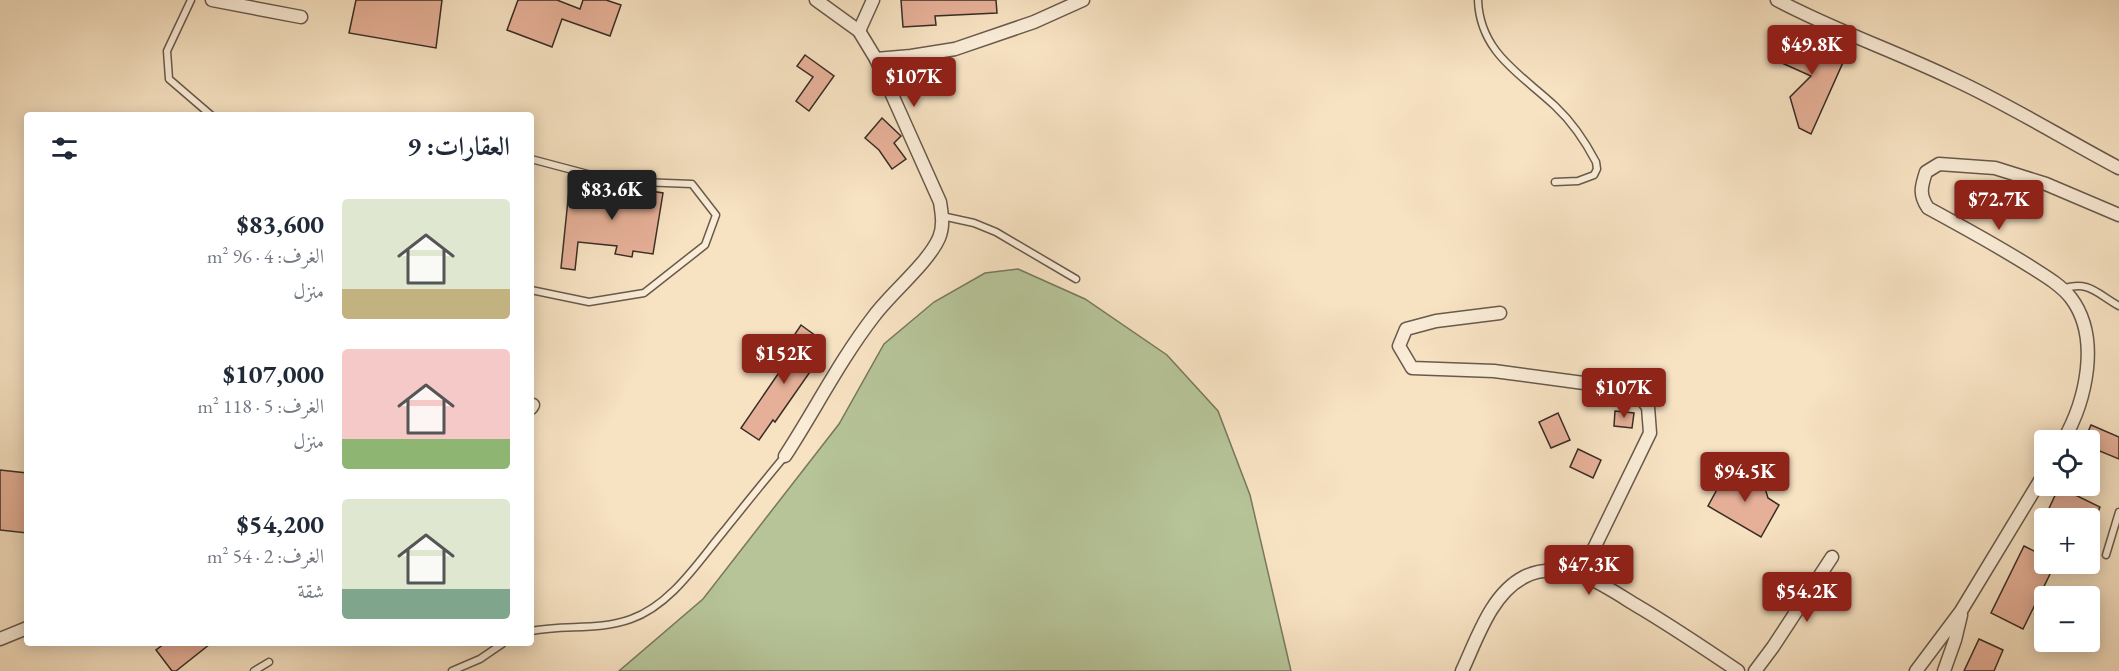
<!DOCTYPE html>
<html lang="ar">
<head>
<meta charset="utf-8">
<style>
	:root { --surface:#fff; --page:#f6f6f7; --text:#1f2937; --muted:#747a83; --accent:#8f2418 }
	body { margin:0; font-family:"EB Garamond",Amiri,serif; background:var(--page); color:var(--text); direction:rtl; height:100vh; display:flex; flex-direction:column; font-size:22px; white-space:nowrap }
	* { box-sizing:border-box; margin:0 }
	p { font-size:20px; color:var(--muted) }
	.icon { flex:none; width:33px; height:33px; fill:none; stroke:currentColor; stroke-width:2; stroke-linecap:round; stroke-linejoin:round }
	.map { position:relative; flex:1; overflow:hidden; direction:ltr }
	.panel { position:absolute; left:24px; top:112px; width:510px; height:534px; display:flex; flex-direction:column; background:var(--surface); border-radius:6px; box-shadow:0 3px 15px #0003; direction:rtl }
	.panel>* { flex:none }
	.controls { position:absolute; left:2034px; top:430px; display:grid; gap:12px }
	.controls a { display:grid; place-items:center; width:66px; height:66px; border-radius:6px; background:var(--surface); box-shadow:0 3px 15px #0003; font-size:30px }
	.price { position:absolute; translate:-50% -51px; padding:0 14px; border-radius:6px; background:var(--accent); color:#fff; font-size:20px; line-height:39px; filter:drop-shadow(0 2px 3px #0008) }
	.price::after { content:''; position:absolute; left:50%; top:36px; width:18px; height:14px; margin-left:-9px; background:inherit; clip-path:polygon(0 0,100% 0,50% 100%) }
	.price.selected { background:#222; color:#fff }
	ul { padding:0; list-style:none }
	li { display:flex; align-items:center; gap:18px; height:150px; padding:0 24px }
	li span { display:grid; place-items:center; flex:none; width:168px; height:120px; border-radius:6px; color:#555 }
	li>.icon { margin-inline-start:auto }
	span .icon { width:72px; height:72px; fill:#fffc; stroke-width:1 }
	li b { font-size:26px }
	h2 { display:flex; justify-content:space-between; align-items:center; height:72px; padding:0 24px; font-size:26px }
	.map>svg:first-child { display:block }
	.green { fill:#b6c498; stroke:#77785e; stroke-width:1.5 }
	.building { fill:#e6b098; stroke:#382d25; stroke-width:1.5 }
	.lines { fill:none; stroke-linecap:round; stroke-linejoin:round }
	.service-casing { stroke:#685a4c; stroke-width:9 }
	.minor-casing { stroke:#685a4c; stroke-width:15 }
	.service { stroke:#faecd7; stroke-width:6 }
	.minor { stroke:#faecd7; stroke-width:12 }
</style>
</head>
<body>
<div class="map">
<svg width="2119" height="671" viewBox="0 0 2119 671">
	<rect width="100%" height="100%" fill="#f7e2c2"/>
	<filter id="stains"><feTurbulence type="fractalNoise" baseFrequency=".00333" numOctaves="4"/><feColorMatrix values="0 0 0 0 .2 0 0 0 0 .09 0 0 0 0 .02 0 0 0 .5 -.17"/></filter>
	<radialGradient id="worn" r=".72"><stop offset=".6" stop-color="#630" stop-opacity="0"/><stop offset="1" stop-color="#630" stop-opacity=".3"/></radialGradient>
	<path class="green" d="M 1018,269 L 1085,299 L 1167,355 L 1218,411 L 1250,495 L 1291,671 L 619,671 L 703,599 L 839,424 L 884,344 L 934,302 L 985,273 Z"/>
	<g class="building">
		<path d="M 356,0 L 442,0 L 436,48 L 349,33 Z"/>
		<path d="M 518,0 L 557,0 L 580,9 L 583,0 L 606,0 L 621,5 L 610,36 L 562,19 L 552,47 L 507,30 Z"/>
		<path d="M 901,0 L 996,0 L 997,13 L 935,16 L 936,25 L 903,27 Z"/>
		<path d="M 1796,31 L 1806,35 L 1808,32 L 1838,46 L 1835,53 L 1845,58 L 1811,134 L 1799,128 L 1790,97 L 1811,76 L 1782,63 Z"/>
		<path d="M 805,55 L 834,76 L 809,111 L 796,101 L 813,77 L 797,66 Z"/>
		<path d="M 882,118 L 901,136 L 894,143 L 906,159 L 892,169 L 879,150 L 865,138 Z"/>
		<path d="M 605,184 L 663,193 L 653,254 L 633,251 L 632,257 L 615,254 L 617,246 L 578,242 L 575,270 L 561,268 L 569,190 L 603,193 Z"/>
		<path d="M 801,325 L 820,339 L 811,353 L 819,359 L 775,422 L 773,420 L 759,440 L 741,428 L 800,342 L 793,337 Z"/>
		<path d="M 1615,411 L 1634,413 L 1632,428 L 1614,426 Z"/>
		<path d="M 1558,413 L 1570,440 L 1551,448 L 1539,422 Z"/>
		<path d="M 2091,425 L 2119,437 L 2119,459 L 2090,447 L 2090,441 L 2084,441 Z"/>
		<path d="M 1578,449 L 1601,460 L 1593,478 L 1570,467 Z"/>
		<path d="M 0,470 L 27,473 L 27,533 L 0,530 Z"/>
		<path d="M 1726,473 L 1741,482 L 1747,478 L 1756,479 L 1764,485 L 1768,498 L 1779,505 L 1761,537 L 1708,506 Z"/>
		<path d="M 2059,487 L 2100,507 L 2095,519 L 2044,519 Z"/>
		<path d="M 2024,546 L 2044,556 L 2044,564 L 2055,564 L 2023,629 L 1991,613 Z"/>
		<path d="M 1979,639 L 2003,650 L 1994,671 L 1964,671 Z"/>
		<path d="M 164,644 L 210,644 L 176,671 L 172,671 L 156,650 Z"/>
	</g>
	<g class="lines">
		<defs>
			<g id="service">
				<path d="M 191,0 L 167,51 L 169,79 L 212,116"/>
				<path d="M 1478,0 C 1480,53 1521,74 1555,106 C 1572,122 1585,141 1596,162 L 1597,169 L 1594,175 L 1578,181 L 1555,182"/>
				<path d="M 531,159 L 614,181 L 692,184 L 716,215 L 705,245 L 644,293 L 589,302 L 531,290"/>
				<path d="M 942,216 L 974,223 L 996,232 L 1076,279"/>
				<path d="M 2062,289 C 2089,280 2096,293 2119,306"/>
				<path d="M 2106,555 L 2119,512"/>
				<path d="M 531,631 C 565,624 598,631 631,619 C 671,605 698,562 724,531 C 744,506 764,481 785,456"/>
				<path d="M 254,671 L 269,662"/>
				<path d="M 452,671 L 480,659 L 502,644"/>
			</g>
			<g id="minor">
				<path d="M 212,0 L 301,17"/>
				<path d="M 1777,0 C 1833,30 1895,51 1953,79 C 2010,105 2064,139 2119,168"/>
				<path d="M 859,31 L 873,0"/>
				<path d="M 876,59 L 911,56 L 955,49 L 1034,22 L 1083,0"/>
				<path d="M 1500,313 L 1436,321 L 1406,329 L 1399,346 L 1412,368 L 1494,371 L 1621,388 L 1638,395 L 1648,407 L 1650,433 L 1581,575"/>
				<path d="M 531,408 L 533,405"/>
				<path d="M 2063,441 C 2086,401 2101,338 2071,298 C 2061,285 2045,276 2031,267 C 1998,246 1963,227 1928,208 C 1919,195 1921,187 1926,172 L 1939,164 L 1995,168 L 2046,184 L 2119,215"/>
				<path d="M 785,456 C 815,410 840,360 874,316 C 891,293 928,263 939,238 C 944,226 942,215 940,202 L 876,59 L 859,31 L 816,0"/>
				<path d="M 0,639 L 27,628"/>
				<path d="M 1462,671 C 1477,639 1491,594 1524,577 C 1541,568 1564,569 1582,575 C 1600,582 1618,594 1634,604 C 1670,625 1704,648 1738,671"/>
				<path d="M 1755,671 L 1773,647 L 1832,557"/>
				<path d="M 1916,671 L 1961,611 L 2044,474"/>
				<path d="M 1944,671 L 1955,640 L 1961,615"/>
			</g>
		</defs>
		<use href="#service" class="service-casing"/>
		<use href="#minor" class="minor-casing"/>
		<use href="#service" class="service"/>
		<use href="#minor" class="minor"/>
	</g>
	<rect width="100%" height="100%" filter="url(#stains)"/>
	<rect width="100%" height="100%" fill="url(#worn)"/>
</svg>
<div class="controls">
<a><svg class="icon" aria-label="locate" viewBox="0 0 24 24"><circle cx="12" cy="12" r="6"/><path d="M12 2v4M12 18v4M2 12h4M18 12h4"/></svg></a>
<a>+</a>
<a>−</a>
</div>
<b class="price" style="left:1812px;top:76px">$49.8K</b>
<b class="price" style="left:914px;top:108px">$107K</b>
<b class="price selected" style="left:612px;top:221px">$83.6K</b>
<b class="price" style="left:1999px;top:231px">$72.7K</b>
<b class="price" style="left:784px;top:385px">$152K</b>
<b class="price" style="left:1624px;top:419px">$107K</b>
<b class="price" style="left:1745px;top:503px">$94.5K</b>
<b class="price" style="left:1589px;top:596px">$47.3K</b>
<b class="price" style="left:1807px;top:623px">$54.2K</b>
<section class="panel">
<h2>العقارات: 9<svg class="icon" aria-label="filters" viewBox="0 0 24 24"><path d="M4 7h16M4 17h16"/><circle cx="9" cy="7" r="2"/><circle cx="15" cy="17" r="2"/></svg></h2>
<ul>
<li><span style="background:linear-gradient(#dfe7d0 75%,#c2b280 0)"><svg class="icon" aria-label="home" viewBox="0 0 24 24"><path d="M3 11l9-7 9 7M6 9v11h12V9"/></svg></span><div><b>$83,600</b><p>الغرف: 4 · 96 m²</p><p>منزل</p></div></li>
<li><span style="background:linear-gradient(#f6c9c9 75%,#8fb573 0)"><svg class="icon" aria-label="home" viewBox="0 0 24 24"><path d="M3 11l9-7 9 7M6 9v11h12V9"/></svg></span><div><b>$107,000</b><p>الغرف: 5 · 118 m²</p><p>منزل</p></div></li>
<li><span style="background:linear-gradient(#dfe7d0 75%,#7fa58c 0)"><svg class="icon" aria-label="home" viewBox="0 0 24 24"><path d="M3 11l9-7 9 7M6 9v11h12V9"/></svg></span><div><b>$54,200</b><p>الغرف: 2 · 54 m²</p><p>شقة</p></div></li>
</ul>
</section>
</div>
</body>
</html>
